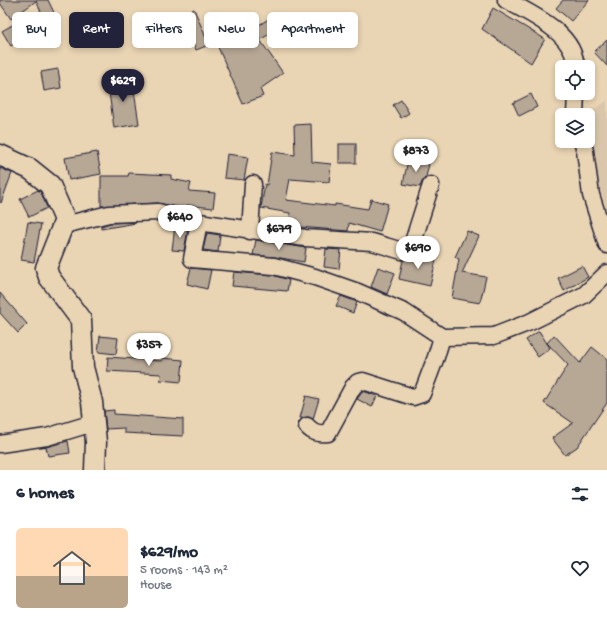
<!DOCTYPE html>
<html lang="en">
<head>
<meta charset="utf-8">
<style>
	:root { --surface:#fff; --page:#f2f2f3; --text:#1f2937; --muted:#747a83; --line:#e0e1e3; --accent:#22223b }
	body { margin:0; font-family:"Gochi Hand",sans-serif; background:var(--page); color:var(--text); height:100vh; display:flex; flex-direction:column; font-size:15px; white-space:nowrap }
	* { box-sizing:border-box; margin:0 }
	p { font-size:13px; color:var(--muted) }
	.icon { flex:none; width:22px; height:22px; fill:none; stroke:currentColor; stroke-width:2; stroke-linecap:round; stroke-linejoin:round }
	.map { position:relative; height:470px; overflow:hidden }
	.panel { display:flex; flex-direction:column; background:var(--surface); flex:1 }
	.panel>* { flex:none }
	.top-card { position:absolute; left:12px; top:12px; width:400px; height:36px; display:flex; gap:8px }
	.tools { position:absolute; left:555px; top:60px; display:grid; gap:8px }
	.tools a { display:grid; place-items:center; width:40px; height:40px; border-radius:6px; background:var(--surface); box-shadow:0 2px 6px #0003; font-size:20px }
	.price { position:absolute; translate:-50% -34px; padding:0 9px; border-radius:14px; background:#fff; color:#222; font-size:13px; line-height:26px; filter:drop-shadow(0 1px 2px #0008) }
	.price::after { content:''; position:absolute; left:50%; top:24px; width:12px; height:9px; margin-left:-6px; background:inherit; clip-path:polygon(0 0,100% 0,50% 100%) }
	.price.current { background:var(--accent); color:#fff }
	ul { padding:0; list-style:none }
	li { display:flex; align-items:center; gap:12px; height:100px; padding:0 16px }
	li+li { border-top:1px solid var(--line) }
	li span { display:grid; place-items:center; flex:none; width:112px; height:80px; border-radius:6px; color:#555 }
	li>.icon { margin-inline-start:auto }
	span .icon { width:48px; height:48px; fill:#fffc; stroke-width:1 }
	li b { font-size:17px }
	h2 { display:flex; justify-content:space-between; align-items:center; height:48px; padding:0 16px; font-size:17px }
	.pill { padding:0 14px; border-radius:6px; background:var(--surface); box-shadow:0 2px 6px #0003; font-size:14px; line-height:36px }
	.pill.current { background:var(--accent); color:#fff }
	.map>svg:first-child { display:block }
	.built { fill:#dac6aa }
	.building { fill:#b7a795; stroke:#22223b }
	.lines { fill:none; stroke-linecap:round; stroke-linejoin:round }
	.minor-casing { stroke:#22223b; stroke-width:19 }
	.tertiary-casing { stroke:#22223b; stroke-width:23 }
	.minor { stroke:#e9d4b3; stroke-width:16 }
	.tertiary { stroke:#e9d4b3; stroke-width:20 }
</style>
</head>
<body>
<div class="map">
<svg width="607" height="470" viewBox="0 0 607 470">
	<rect width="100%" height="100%" fill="#e9d4b3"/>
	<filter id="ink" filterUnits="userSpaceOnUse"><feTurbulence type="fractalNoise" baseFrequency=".025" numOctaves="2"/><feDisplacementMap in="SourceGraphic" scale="8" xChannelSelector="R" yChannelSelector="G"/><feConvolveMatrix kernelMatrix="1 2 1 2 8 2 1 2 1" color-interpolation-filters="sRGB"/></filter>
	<g filter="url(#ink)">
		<path class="built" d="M 607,101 L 607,216 L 604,200 L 582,141 L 588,141 L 588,115 L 585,115 Z"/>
		<g class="building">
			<path d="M 0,0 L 48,0 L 58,21 L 48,26 L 36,1 L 11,19 L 0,3 Z"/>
			<path d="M 563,0 L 589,0 L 571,21 L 556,8 Z"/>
			<path d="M 493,8 L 545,39 L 531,63 L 482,29 Z"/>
			<path d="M 194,9 L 209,45 L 196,50 L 181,15 Z"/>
			<path d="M 243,16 L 253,29 L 273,16 L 280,27 L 260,40 L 283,73 L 260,89 L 263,96 L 243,104 L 217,45 L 241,34 L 233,23 Z"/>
			<path d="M 21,20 L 30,34 L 11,46 L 2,31 Z"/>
			<path d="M 607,40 L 607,66 L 594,52 Z"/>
			<path d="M 58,69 L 61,88 L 44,91 L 41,72 Z"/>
			<path d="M 132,77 L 139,124 L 114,128 L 108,85 L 115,80 Z"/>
			<path d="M 531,94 L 537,107 L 519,116 L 513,103 Z"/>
			<path d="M 401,100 L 409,113 L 401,118 L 393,105 Z"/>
			<path d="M 311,124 L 312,162 L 331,164 L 329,182 L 290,179 L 286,200 L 335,206 L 335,204 L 368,209 L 371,199 L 388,204 L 380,232 L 349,223 L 348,231 L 288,226 L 290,213 L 261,208 L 265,184 L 267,185 L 272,152 L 295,155 L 294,125 Z"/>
			<rect x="339" y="144" width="17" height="19"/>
			<path d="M 97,152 L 101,174 L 69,180 L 65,158 Z"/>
			<path d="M 227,154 L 248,157 L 244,180 L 224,178 Z"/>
			<path d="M 408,160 L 429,164 L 426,177 L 422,182 L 420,187 L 403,184 Z"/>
			<path d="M 0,168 L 12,173 L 1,203 L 0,202 Z"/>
			<path d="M 129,173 L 171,175 L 171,179 L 191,183 L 189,191 L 215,193 L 213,208 L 187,205 L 186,209 L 158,203 L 101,206 L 101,176 L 128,176 Z"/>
			<path d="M 38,190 L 41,192 L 47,208 L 29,217 L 20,199 Z"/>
			<path d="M 28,222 L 41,224 L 34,262 L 21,260 Z"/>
			<path d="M 136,222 L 136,223 L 101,229 L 101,226 L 110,223 Z"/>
			<path d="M 175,226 L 188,229 L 184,251 L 172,250 Z"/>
			<path d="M 467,231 L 479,236 L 462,273 L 486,277 L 480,303 L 452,298 L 459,259 L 455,257 Z"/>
			<path d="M 207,233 L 220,235 L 218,252 L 203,250 Z"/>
			<path d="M 256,240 L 306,248 L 304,262 L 275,257 L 253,255 Z"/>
			<path d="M 326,249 L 341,250 L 339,269 L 324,267 Z"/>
			<path d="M 415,256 L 436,260 L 430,286 L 399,279 L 403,260 Z"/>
			<path d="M 582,266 L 588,277 L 564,291 L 558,278 Z"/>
			<path d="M 378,267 L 395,273 L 387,294 L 371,287 Z"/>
			<path d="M 191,268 L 211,270 L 207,289 L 187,284 Z"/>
			<path d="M 234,272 L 272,275 L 289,280 L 287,291 L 232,286 Z"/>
			<path d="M 0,293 L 27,324 L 18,333 L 0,313 Z"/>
			<path d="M 341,296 L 357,302 L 353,313 L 336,306 Z"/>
			<path d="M 539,331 L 550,348 L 538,357 L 526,340 Z"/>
			<path d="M 554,335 L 580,363 L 592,347 L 607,359 L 607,403 L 577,447 L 565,455 L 552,438 L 573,423 L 544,403 L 568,365 L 547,343 Z"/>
			<path d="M 100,336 L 118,338 L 116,354 L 98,352 Z"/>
			<path d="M 108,357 L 162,361 L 162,358 L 183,360 L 181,382 L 160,380 L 161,374 L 107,371 Z"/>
			<path d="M 363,391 L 377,396 L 372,407 L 357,399 Z"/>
			<path d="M 306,396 L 319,399 L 313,419 L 309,417 L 300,418 Z"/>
			<path d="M 114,410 L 114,414 L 183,419 L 183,436 L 124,433 L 124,428 L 106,429 L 104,411 Z"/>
			<path d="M 68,441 L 70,453 L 48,456 L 46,447 Z"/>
		</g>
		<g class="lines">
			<defs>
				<g id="minor">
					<path d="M 506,0 C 532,15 574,32 576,67"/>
					<path d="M 575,115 L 576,93"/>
					<path d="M 582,141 L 585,151 L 591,195 L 607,245"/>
					<path d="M 65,220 L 64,225 L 109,214 L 158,212 L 199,222 L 192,259 L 274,266 L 315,277 L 358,292 L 404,312 L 442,337 L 494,336 L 530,322 L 584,295 L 607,273"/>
					<path d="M 199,222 L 305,238 L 372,242 L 402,251 L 407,250 L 413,242 L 431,185"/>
					<path d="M 250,231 L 253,184"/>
					<path d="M 307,426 C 313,433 319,434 328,433 L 353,387 L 358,382 L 363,381 L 413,397 L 422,394 L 436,357 L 442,337"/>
					<path d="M 0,444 L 47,437 L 93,423"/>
				</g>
				<path id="tertiary" d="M 0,155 L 30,169 L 50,185 L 65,220 L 46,268 L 49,277 L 81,320 L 83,367 L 92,402 L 96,442 L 95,470"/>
			</defs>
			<use href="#minor" class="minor-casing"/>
			<use href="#tertiary" class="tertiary-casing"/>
			<use href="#minor" class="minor"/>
			<use href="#tertiary" class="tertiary"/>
		</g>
	</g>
</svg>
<div class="tools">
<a><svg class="icon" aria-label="locate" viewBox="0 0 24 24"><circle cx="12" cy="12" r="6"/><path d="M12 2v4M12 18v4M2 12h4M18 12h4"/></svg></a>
<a><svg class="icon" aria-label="layers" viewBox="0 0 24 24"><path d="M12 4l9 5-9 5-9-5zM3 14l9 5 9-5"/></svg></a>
</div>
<b class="price current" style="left:123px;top:103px">$629</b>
<b class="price" style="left:416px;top:173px">$873</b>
<b class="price" style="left:180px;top:239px">$640</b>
<b class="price" style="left:279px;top:251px">$679</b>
<b class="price" style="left:418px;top:270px">$690</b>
<b class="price" style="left:149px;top:367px">$357</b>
<div class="top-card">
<a class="pill">Buy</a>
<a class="pill current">Rent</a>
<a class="pill">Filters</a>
<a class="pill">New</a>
<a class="pill">Apartment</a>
</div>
</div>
<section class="panel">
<h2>6 homes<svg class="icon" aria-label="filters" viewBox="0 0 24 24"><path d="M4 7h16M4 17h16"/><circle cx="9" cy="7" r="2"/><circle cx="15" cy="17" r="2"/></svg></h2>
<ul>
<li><span style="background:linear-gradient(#ffd9b3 60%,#b9a48a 0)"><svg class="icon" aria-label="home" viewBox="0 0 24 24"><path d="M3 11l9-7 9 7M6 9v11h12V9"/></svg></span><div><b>$629/mo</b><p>5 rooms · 143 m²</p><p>House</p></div><svg class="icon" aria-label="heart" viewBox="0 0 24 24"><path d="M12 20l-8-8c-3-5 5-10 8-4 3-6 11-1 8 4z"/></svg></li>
</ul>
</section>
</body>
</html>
